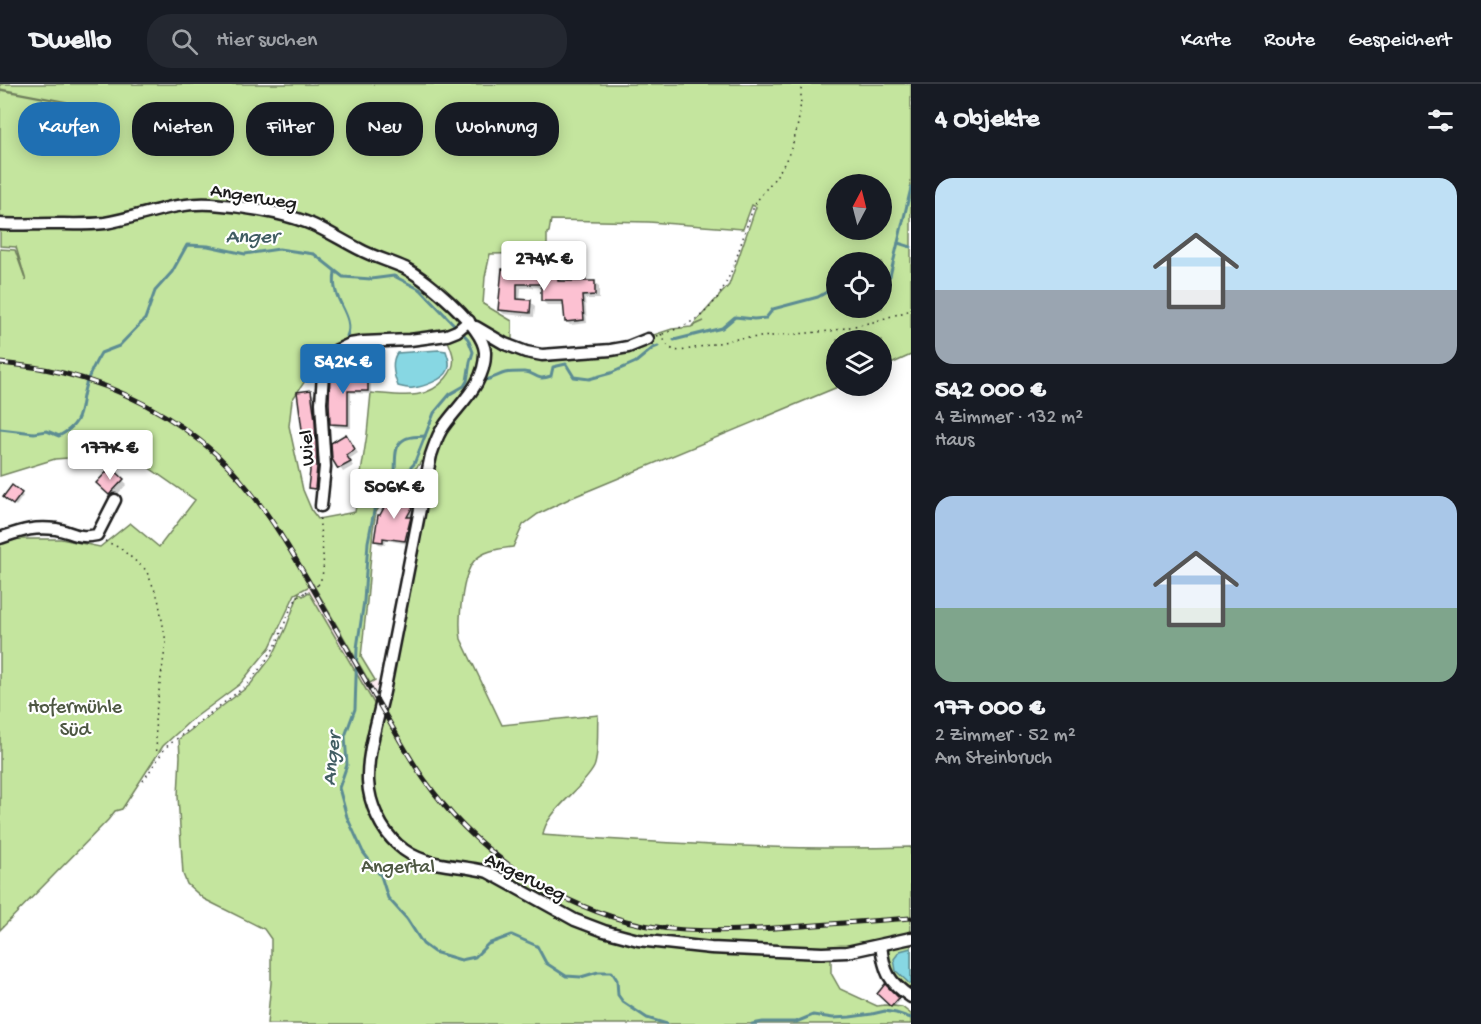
<!DOCTYPE html>
<html lang="de">
<head>
<meta charset="utf-8">
<style>
	:root { --surface:#171b24; --page:#242831; --text:#f1f3f6; --muted:#9ea1a6; --line:#363941; --accent:#1f6fb2 }
	body { margin:0; font-family:"Gochi Hand",sans-serif; background:var(--page); color:var(--text); height:100vh; display:flex; flex-direction:column; font-size:22px; white-space:nowrap }
	* { box-sizing:border-box; margin:0 }
	p { font-size:20px; color:var(--muted) }
	.icon { flex:none; width:33px; height:33px; fill:none; stroke:currentColor; stroke-width:2; stroke-linecap:round; stroke-linejoin:round }
	.map { position:relative; flex:1; overflow:hidden }
	.sheet { display:flex; flex-direction:column; background:var(--surface); width:570px }
	.sheet>* { flex:none }
	.top-card { position:absolute; left:18px; top:18px; width:570px; height:54px; display:flex; gap:12px }
	.needle { width:39px; rotate:7deg }
	.tools { position:absolute; left:826px; top:90px; display:grid; gap:12px }
	.tools a { display:grid; place-items:center; width:66px; height:66px; border-radius:50%; background:var(--surface); box-shadow:0 3px 15px #0003; font-size:30px }
	.price { position:absolute; translate:-50% -51px; padding:0 14px; border-radius:6px; background:#fff; color:#222; font-size:20px; line-height:39px; filter:drop-shadow(0 2px 3px #0008) }
	.price::after { content:''; position:absolute; left:50%; top:36px; width:18px; height:14px; margin-left:-9px; background:inherit; clip-path:polygon(0 0,100% 0,50% 100%) }
	.price.on { background:var(--accent); color:#fff }
	ul { padding:0; list-style:none }
	li { display:grid; align-content:center; gap:12px; height:318px; padding:0 24px }
	li span { display:grid; place-items:center; height:186px; border-radius:18px; color:#555 }
	li>.icon { margin-inline-start:auto }
	span .icon { width:108px; height:108px; fill:#fffc; stroke-width:1 }
	li b { font-size:26px }
	h2 { display:flex; justify-content:space-between; align-items:center; height:72px; padding:0 24px; font-size:26px }
	.tag { padding:0 21px; border-radius:24px; background:var(--surface); box-shadow:0 3px 15px #0003; font-size:21px; line-height:54px }
	.tag.on { background:var(--accent); color:#fff }
	header { display:flex; align-items:center; gap:36px; box-sizing:border-box; height:84px; padding:0 30px; background:var(--surface); border-bottom:2px solid var(--line) }
	header strong { font-size:28px }
	nav { display:flex; gap:33px; margin-inline-start:auto; font-size:21px }
	.search { width:420px; height:54px; background:var(--page); display:flex; align-items:center; gap:15px; box-sizing:border-box; padding:0 21px; border-radius:24px; color:var(--muted); font-size:22px }
	main { display:flex; flex:1; min-height:0 }
	.map>svg:first-child { display:block }
	.built { fill:#feecf2 }
	.green { fill:#c4e59e; stroke:#70805d; stroke-width:1.5; fill-rule:evenodd }
	.water { fill:#87d7e3; stroke:#5c8c93; stroke-width:1.5 }
	.shadow { fill:#0003 }
	.lines { fill:none; stroke-linecap:round; stroke-linejoin:round }
	.stream { stroke:#5c8c93; stroke-width:3 }
	.building { fill:#fcc1d2; stroke:#1c1c1c; stroke-width:1.5 }
	.minor-casing { stroke:#1c1c1c; stroke-width:15 }
	.path { stroke:#1c1c1c; stroke-width:1.5; stroke-dasharray:1.5 4.5; stroke-linecap:butt }
	.minor { stroke:#fff; stroke-width:10 }
	.rail-casing { stroke:#1c1c1c; stroke-width:5 }
	.rail { stroke:#fff; stroke-width:3; stroke-dasharray:9; stroke-linecap:butt }
	.path-bridge { stroke:#1c1c1c; stroke-width:1.5; stroke-dasharray:1.5 4.5; stroke-linecap:butt }
	.labels { text-anchor:middle; stroke-width:4.5; stroke-linejoin:round; paint-order:stroke }
	.street-label { font-size:20px; fill:#1c1c1c; stroke:#fff }
	.park-label { font-size:20px; fill:#4e5843; stroke:#fff }
	.water-label { font-size:21px; font-style:italic; fill:#415d62; stroke:#fff }
</style>
</head>
<body>
<header>
<strong>Dwello</strong>
<div class="search"><svg class="icon" aria-label="search" viewBox="0 0 24 24"><circle cx="10" cy="10" r="6"/><path d="M15 15l6 6"/></svg>Hier suchen</div>
<nav><a>Karte</a><a>Route</a><a>Gespeichert</a></nav>
</header>
<main>
<div class="map">
<svg width="911" height="940" viewBox="0 0 911 940">
	<rect width="100%" height="100%" fill="#fff"/>
	<filter id="ink" filterUnits="userSpaceOnUse"><feTurbulence type="fractalNoise" baseFrequency=".0167" numOctaves="2"/><feDisplacementMap in="SourceGraphic" scale="12" xChannelSelector="R" yChannelSelector="G"/><feConvolveMatrix kernelMatrix="1 2 1 2 8 2 1 2 1" color-interpolation-filters="sRGB"/></filter>
	<g filter="url(#ink)">
		<path class="built" d="M 291,460 L 370,599 L 375,596 L 379,601 L 375,607 L 432,702 L 455,729 L 478,753 L 508,778 L 537,796 L 566,812 L 598,825 L 625,834 L 676,844 L 709,846 L 737,845 L 911,831 L 911,837 L 737,851 L 710,851 L 677,849 L 647,845 L 596,832 L 564,818 L 535,802 L 506,784 L 475,759 L 450,734 L 427,706 L 412,684 L 351,582 L 309,508 L 285,463 Z"/>
		<path class="green" d="M 0,0 L 911,0 L 911,271 L 882,284 L 882,256 L 837,256 L 837,302 L 840,302 L 571,414 L 538,430 L 523,441 L 513,463 C 499,465 484,466 474,477 C 462,491 458,537 461,555 L 502,641 L 598,631 C 597,645 599,672 594,683 C 583,705 545,728 543,751 C 666,759 788,767 911,763 L 911,913 L 901,906 L 878,866 L 831,872 L 831,889 L 840,905 L 877,922 L 885,921 L 902,923 L 911,930 L 911,940 L 267,940 L 271,899 L 271,855 L 264,845 L 204,815 L 187,800 L 183,790 L 178,712 L 180,672 L 179,655 L 250,601 L 273,571 L 286,544 L 299,509 L 303,512 L 309,508 L 379,628 L 426,370 L 418,382 L 393,404 L 376,428 L 373,445 L 367,518 L 361,573 L 375,596 L 370,599 L 313,500 L 295,510 L 270,563 L 240,600 L 189,638 L 163,662 L 122,725 L 115,727 L 108,736 L 0,846 L 0,457 L 6,455 L 61,455 L 100,463 L 130,439 L 159,463 L 195,416 L 142,379 L 119,372 L 95,372 L 55,375 L 0,392 L 0,165 L 15,166 L 26,197 L 16,163 L 0,162 L 0,6 L 64,18 L 67,18 L 0,5 ZM 837,100 L 882,100 L 882,146 L 837,146 ZM 752,121 L 756,123 L 729,201 L 692,242 L 704,237 L 691,243 L 672,245 L 611,265 L 528,266 L 512,261 L 512,237 L 483,220 L 485,193 L 490,170 L 547,169 L 547,149 L 549,148 L 551,136 L 649,138 L 743,145 ZM 837,178 L 882,178 L 882,224 L 837,224 ZM 447,254 C 449,260 452,266 453,272 C 455,280 451,288 446,294 C 426,318 399,311 371,309 L 367,350 L 355,428 L 318,435 L 312,427 L 303,406 L 289,342 L 292,316 L 307,294 L 310,292 L 325,291 L 333,273 L 349,262 Z"/>
		<g class="water">
			<path d="M 365,266 L 369,266 C 376,273 376,284 374,293 L 356,292 L 355,270 L 357,267 Z"/>
			<path d="M 439,266 L 446,267 C 448,273 451,280 448,286 C 444,296 422,303 413,304 C 408,305 402,303 398,302 C 394,292 390,279 397,269 Z"/>
			<path d="M 911,864 L 911,901 L 896,887 L 894,875 L 900,867 Z"/>
		</g>
		<g class="shadow">
			<path d="M 503,187 L 557,187 L 561,192 L 561,199 L 594,198 L 599,202 L 599,215 L 585,215 L 587,239 L 570,241 L 566,237 L 565,221 L 547,221 L 542,217 L 542,203 L 521,204 L 520,217 L 530,218 L 535,222 L 534,233 L 504,230 L 499,225 Z"/>
			<path d="M 348,286 L 351,290 L 351,296 L 368,296 L 371,300 L 371,310 L 351,309 L 351,344 L 335,343 L 331,340 Z"/>
			<path d="M 310,307 L 315,312 L 319,342 L 322,389 L 320,409 L 315,408 L 310,403 L 312,387 Z"/>
			<path d="M 346,351 L 358,369 L 349,375 L 353,382 L 343,388 L 333,374 Z"/>
			<path d="M 111,385 L 127,400 L 114,414 L 98,399 Z"/>
			<path d="M 12,403 L 23,412 L 16,422 L 7,414 Z"/>
			<path d="M 413,418 L 416,421 L 410,435 L 413,437 L 408,460 L 386,456 L 385,461 L 379,460 L 376,457 L 395,421 Z"/>
			<path d="M 886,902 L 900,917 L 894,923 L 879,910 Z"/>
		</g>
		<g class="lines">
			<g class="stream">
				<path d="M 898,159 L 911,163"/>
				<path d="M 335,188 C 334,195 334,202 336,208 C 340,222 354,237 347,252"/>
				<path d="M 882,195 L 890,192 L 911,104"/>
				<path d="M 674,256 L 722,244 L 735,233 L 754,235 L 766,234 L 773,225 L 818,213 L 837,202"/>
				<path d="M 483,296 C 491,296 498,291 505,289 C 511,288 519,288 524,288 C 537,288 534,298 551,292 L 553,283 L 566,280 L 574,293 L 589,295 L 611,289 L 636,278 L 653,264 L 658,262"/>
				<path d="M 0,345 L 34,349 L 47,347 L 59,352 C 86,337 78,325 86,300 C 90,289 95,279 101,269 L 119,262 L 145,235 L 155,207 L 172,188 L 187,161 L 208,162 L 245,170 L 279,165 L 314,170 L 343,193 L 371,195 L 394,192 L 421,206 L 468,255 L 473,268 L 470,278 L 467,297 L 464,302 L 450,310 L 434,329 L 414,380 L 391,404 L 374,427 L 368,458 L 364,517 L 357,564 L 355,625 L 345,652 L 347,681 L 339,704 L 347,733 L 363,768 L 381,792 L 388,814 L 407,835 L 423,860 L 434,868 L 461,876 L 475,873 L 488,860 L 512,851 L 537,862 L 546,879 L 566,892 L 581,893 L 598,888 L 612,888 L 617,896 L 618,911 L 623,918 L 647,934 L 667,940"/>
				<path d="M 391,402 C 392,397 394,392 395,387 C 396,376 393,361 405,355 C 410,352 418,353 425,352"/>
				<path d="M 374,425 C 372,408 376,407 391,399"/>
				<path d="M 752,940 L 763,938 L 796,938 L 813,931 L 833,934 L 850,933 L 872,930 L 885,927 L 896,929 L 911,934"/>
			</g>
		</g>
		<g class="building">
			<path d="M 502,185 L 558,186 L 558,197 L 595,197 L 595,211 L 582,212 L 584,236 L 565,238 L 563,217 L 541,217 L 541,200 L 517,200 L 517,215 L 531,216 L 530,229 L 498,226 Z"/>
			<path d="M 333,285 L 349,285 L 348,294 L 368,295 L 368,307 L 348,307 L 348,341 L 330,340 L 329,319 L 330,291 Z"/>
			<path d="M 311,306 L 315,336 L 317,383 L 315,405 L 308,404 L 310,387 L 309,370 L 303,353 L 297,308 Z"/>
			<path d="M 346,350 L 355,365 L 346,371 L 351,378 L 338,385 L 332,375 L 331,359 Z"/>
			<path d="M 111,383 L 124,395 L 109,411 L 96,399 Z"/>
			<path d="M 12,401 L 22,409 L 13,421 L 3,413 Z"/>
			<path d="M 399,409 L 414,417 L 413,422 L 407,433 L 411,433 L 405,457 L 383,454 L 383,458 L 374,457 L 378,431 L 380,431 L 388,416 L 394,419 Z"/>
			<path d="M 885,900 L 899,914 L 891,923 L 877,910 Z"/>
		</g>
		<g class="lines">
			<defs>
				<g id="minor">
					<path d="M 0,140 C 17,141 33,140 50,140 C 68,140 87,141 105,139 C 140,133 176,117 212,120 C 241,122 280,128 306,138 C 325,145 341,156 359,165 C 373,173 390,177 405,184 C 427,196 483,242 485,268 C 486,299 460,319 444,342 C 437,351 435,360 431,371 C 415,448 400,525 385,603 C 379,634 367,666 368,697 C 369,720 381,746 398,761 C 424,785 456,779 488,788 L 575,836 L 604,847 L 638,856 L 711,864 L 822,869 L 847,868 L 911,854"/>
					<path d="M 476,243 L 505,260 L 526,268 L 542,271 L 611,266 L 628,263 L 648,255"/>
					<path d="M 321,422 L 325,383 L 321,319 L 323,290 L 327,278 L 337,266 L 350,260 L 363,258 L 410,256 L 447,251 L 457,247 L 469,237"/>
					<path d="M 0,454 C 21,447 33,442 56,445 C 73,448 77,455 97,451 L 115,416"/>
					<path d="M 881,861 C 884,887 888,898 911,913"/>
				</g>
			</defs>
			<use href="#minor" class="minor-casing"/>
			<g class="path">
				<path d="M 661,250 C 667,261 668,266 681,267 L 737,255 L 831,247 L 873,238 L 911,226"/>
				<path d="M 657,252 C 675,246 695,239 709,224 C 734,197 740,157 753,125 C 759,111 769,103 777,91 C 795,66 802,31 801,0"/>
				<path d="M 105,457 L 120,464 L 146,486 L 158,514 L 166,558 L 155,635 L 157,672"/>
				<path d="M 318,501 C 330,483 318,453 320,431"/>
				<path d="M 143,697 L 166,663 L 247,601 L 265,578 L 276,561 L 292,521 L 299,512 L 306,508"/>
			</g>
			<use href="#minor" class="minor"/>
			<defs>
				<path id="rail" d="M 0,279 C 21,281 43,284 63,289 C 120,303 174,332 217,371 C 257,409 285,456 312,503 C 334,542 357,581 379,620 C 394,645 407,671 424,695 C 473,765 544,814 626,837 C 679,851 734,847 789,843 C 829,840 870,837 911,834"/>
			</defs>
			<use href="#rail" class="rail-casing"/>
			<use href="#rail" class="rail"/>
			<path class="path-bridge" d="M 306,508 L 318,501"/>
		</g>
	</g>
	<g class="labels">
		<g class="street-label">
			<text transform="translate(254 111) rotate(9)" y="7">Angerweg</text>
			<text transform="translate(305 364) rotate(-93)" y="7">Wiel</text>
			<text transform="translate(526 791) rotate(26)" y="7">Angerweg</text>
		</g>
		<g class="park-label">
			<text x="75" y="628">Hofermühle<tspan x="75" dy="23">Süd</tspan></text>
			<text x="398" y="788">Angertal</text>
		</g>
		<g class="water-label">
			<text x="252" y="158">Anger</text>
			<text transform="translate(330 675) rotate(-84)" y="7">Anger</text>
		</g>
	</g>
</svg>
<div class="tools">
<a><svg class="needle" viewBox="-14 -14 28 28"><path d="M0-13l5 13h-10z" fill="#e53935"/><path d="M0 13l5-13h-10z" fill="#9ea1a6"/></svg></a>
<a><svg class="icon" aria-label="locate" viewBox="0 0 24 24"><circle cx="12" cy="12" r="6"/><path d="M12 2v4M12 18v4M2 12h4M18 12h4"/></svg></a>
<a><svg class="icon" aria-label="layers" viewBox="0 0 24 24"><path d="M12 4l9 5-9 5-9-5zM3 14l9 5 9-5"/></svg></a>
</div>
<b class="price" style="left:544px;top:208px">274K €</b>
<b class="price on" style="left:343px;top:311px">542K €</b>
<b class="price" style="left:110px;top:397px">177K €</b>
<b class="price" style="left:394px;top:436px">506K €</b>
<div class="top-card">
<a class="tag on">Kaufen</a>
<a class="tag">Mieten</a>
<a class="tag">Filter</a>
<a class="tag">Neu</a>
<a class="tag">Wohnung</a>
</div>
</div>
<section class="sheet">
<h2>4 Objekte<svg class="icon" aria-label="filters" viewBox="0 0 24 24"><path d="M4 7h16M4 17h16"/><circle cx="9" cy="7" r="2"/><circle cx="15" cy="17" r="2"/></svg></h2>
<ul>
<li><span style="background:linear-gradient(#bfe0f5 60%,#9aa5b1 0)"><svg class="icon" aria-label="home" viewBox="0 0 24 24"><path d="M3 11l9-7 9 7M6 9v11h12V9"/></svg></span><div><b>542 000 €</b><p>4 Zimmer · 132 m²</p><p>Haus</p></div></li>
<li><span style="background:linear-gradient(#a9c7e8 60%,#7fa58c 0)"><svg class="icon" aria-label="home" viewBox="0 0 24 24"><path d="M3 11l9-7 9 7M6 9v11h12V9"/></svg></span><div><b>177 000 €</b><p>2 Zimmer · 52 m²</p><p>Am Steinbruch</p></div></li>
</ul>
</section>
</main>
</body>
</html>
